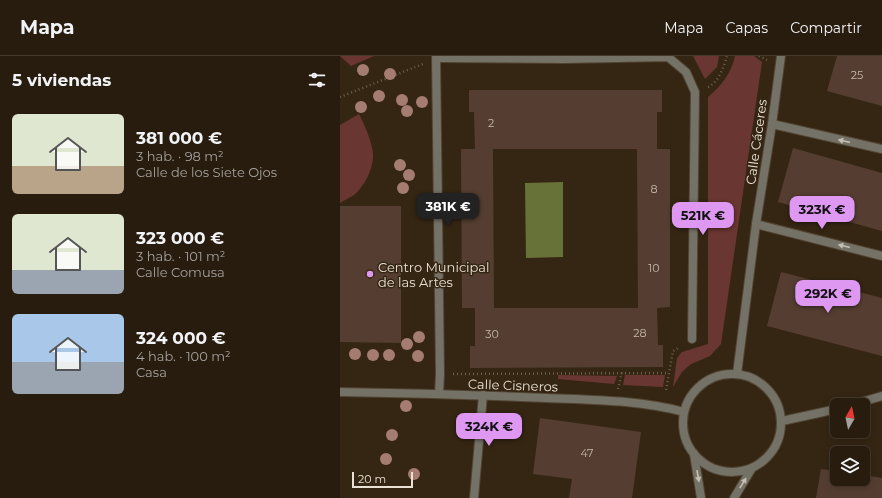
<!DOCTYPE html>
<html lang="es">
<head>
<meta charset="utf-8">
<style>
	:root { --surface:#281c0e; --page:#302517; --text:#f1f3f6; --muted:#a5a19e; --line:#443a2e; --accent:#de98f2 }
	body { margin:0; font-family:Montserrat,sans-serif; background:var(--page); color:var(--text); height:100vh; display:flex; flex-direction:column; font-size:15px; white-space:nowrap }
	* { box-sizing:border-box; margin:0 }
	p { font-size:13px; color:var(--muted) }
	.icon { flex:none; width:22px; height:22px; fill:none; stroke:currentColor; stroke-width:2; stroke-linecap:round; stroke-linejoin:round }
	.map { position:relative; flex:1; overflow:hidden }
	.sheet { display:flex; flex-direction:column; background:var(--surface); width:340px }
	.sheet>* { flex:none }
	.needle { width:26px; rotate:9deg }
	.fabs { position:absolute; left:490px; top:342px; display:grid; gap:8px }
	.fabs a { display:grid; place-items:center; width:40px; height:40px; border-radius:6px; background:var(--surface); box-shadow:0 2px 10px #0003,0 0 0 1px var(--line); font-size:20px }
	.scale { position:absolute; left:12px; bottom:10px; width:61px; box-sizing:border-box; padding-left:4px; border:2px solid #eae0d4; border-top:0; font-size:11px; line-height:14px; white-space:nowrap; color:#eae0d4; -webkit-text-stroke:3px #352613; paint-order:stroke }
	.price { position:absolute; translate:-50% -34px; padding:0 9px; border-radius:8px; background:var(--accent); color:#111; font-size:13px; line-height:26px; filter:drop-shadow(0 1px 2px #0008) }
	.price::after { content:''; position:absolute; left:50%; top:24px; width:12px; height:9px; margin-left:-6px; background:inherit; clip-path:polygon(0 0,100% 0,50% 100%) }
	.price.selected { background:#222; color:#fff }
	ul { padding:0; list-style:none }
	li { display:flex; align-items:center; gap:12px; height:100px; padding:0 12px }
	li span { display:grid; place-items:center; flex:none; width:112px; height:80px; border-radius:6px; color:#555 }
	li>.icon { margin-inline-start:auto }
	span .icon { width:48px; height:48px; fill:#fffc; stroke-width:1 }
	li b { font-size:17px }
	h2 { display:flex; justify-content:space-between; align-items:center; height:48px; padding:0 12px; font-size:17px }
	header { display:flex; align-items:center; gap:24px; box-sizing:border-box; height:56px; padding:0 20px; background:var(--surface); border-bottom:1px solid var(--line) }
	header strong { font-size:19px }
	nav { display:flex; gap:22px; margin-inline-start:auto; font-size:14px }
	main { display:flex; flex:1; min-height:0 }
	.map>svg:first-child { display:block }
	.green { fill:#6a3631 }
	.water { fill:#677238 }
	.building { fill:#553e31; fill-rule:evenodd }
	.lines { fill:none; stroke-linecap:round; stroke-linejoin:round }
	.street-casing { stroke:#524432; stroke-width:10 }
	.path { stroke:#6d604f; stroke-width:2.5; stroke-dasharray:1 3; stroke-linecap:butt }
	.street { stroke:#747166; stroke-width:8 }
	.tree { fill:#a47d70 }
	.oneway { fill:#c7bfb3 }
	.poi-dot { fill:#de98f2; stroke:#352613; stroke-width:1.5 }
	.labels { text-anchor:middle; stroke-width:3; stroke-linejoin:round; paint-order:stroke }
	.number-label { font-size:11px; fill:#c5b8ab }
	.street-label { font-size:13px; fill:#eae0d4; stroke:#352613 }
	.poi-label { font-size:13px; fill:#eae0d4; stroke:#352613; text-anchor:start }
</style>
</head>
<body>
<header>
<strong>Mapa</strong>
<nav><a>Mapa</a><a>Capas</a><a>Compartir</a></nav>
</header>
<main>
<section class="sheet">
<h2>5 viviendas<svg class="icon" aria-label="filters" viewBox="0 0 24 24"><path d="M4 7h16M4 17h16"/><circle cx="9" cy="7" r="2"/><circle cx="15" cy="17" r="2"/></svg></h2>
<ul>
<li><span style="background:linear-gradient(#dfe7d0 65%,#b9a48a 0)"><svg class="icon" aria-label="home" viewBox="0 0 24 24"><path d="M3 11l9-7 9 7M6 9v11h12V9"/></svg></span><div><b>381 000 €</b><p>3 hab. · 98 m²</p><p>Calle de los Siete Ojos</p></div></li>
<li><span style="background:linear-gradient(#dfe7d0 70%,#9aa5b1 0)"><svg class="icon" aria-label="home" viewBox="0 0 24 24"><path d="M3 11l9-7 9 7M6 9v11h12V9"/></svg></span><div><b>323 000 €</b><p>3 hab. · 101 m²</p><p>Calle Comusa</p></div></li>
<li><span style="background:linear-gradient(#a9c7e8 60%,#9aa5b1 0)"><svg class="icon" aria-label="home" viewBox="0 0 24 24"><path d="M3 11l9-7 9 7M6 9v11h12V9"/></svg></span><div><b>324 000 €</b><p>4 hab. · 100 m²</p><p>Casa</p></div></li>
</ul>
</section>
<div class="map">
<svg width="542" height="442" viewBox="0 0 542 442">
	<rect width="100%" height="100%" fill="#352613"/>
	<g class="green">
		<path d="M 0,0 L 34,0 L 11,10 Z"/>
		<path d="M 353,0 L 379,0 L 377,11 L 365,23 Z"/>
		<path d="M 395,0 L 414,0 L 422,6 L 381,288 L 370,300 L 351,308 L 342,316 L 333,331 L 337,302 L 342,296 L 368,288 L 368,41 C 381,30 391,18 395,0 Z"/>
		<path d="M 19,58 C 25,70 31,83 33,97 C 34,111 25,130 14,139 C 10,142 4,144 0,147 L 0,69 Z"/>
		<path d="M 218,319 L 277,320 L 274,328 L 218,323 Z"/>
		<path d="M 285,319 L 325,319 L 323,331 L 283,329 Z"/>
	</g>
	<path class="water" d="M 223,126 L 223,201 L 186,202 L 185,127 Z"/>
	<g class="building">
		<path d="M 497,0 L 542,0 L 542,50 L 487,35 Z"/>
		<path d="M 129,34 L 322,34 L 322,56 L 317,56 L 317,93 L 330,93 L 330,251 L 317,252 L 318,289 L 323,289 L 323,311 L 130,312 L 130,290 L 135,290 L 135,252 L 122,252 L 121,93 L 135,93 L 134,56 L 129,56 ZM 153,93 L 297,93 L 298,252 L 154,252 Z"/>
		<path d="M 453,92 L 542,117 L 542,175 L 438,146 Z"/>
		<path d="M 0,150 L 61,150 L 61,287 L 0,286 Z"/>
		<path d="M 441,216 L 542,242 L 542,300 L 427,270 Z"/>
		<path d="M 200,362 L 301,376 L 292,442 L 229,442 L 232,423 L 193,418 Z"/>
		<path d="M 481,413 L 497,415 L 497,423 L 523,423 L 523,419 L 542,422 L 542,442 L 476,442 Z"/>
	</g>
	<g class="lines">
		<defs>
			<g id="street">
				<path d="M 96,0 L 100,318 L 99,338"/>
				<path d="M 97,2 L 224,3 L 328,1 L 346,16 L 355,36 L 352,283"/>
				<path d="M 432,68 L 542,93"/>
				<path d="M 416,168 L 542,200"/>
				<circle cx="392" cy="367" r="49"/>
				<path d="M 397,318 L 416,168 L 432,68 L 441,0"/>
				<path d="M 0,336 C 69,337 137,339 206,342 C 252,344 299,344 344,356"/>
				<path d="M 511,349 L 542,340"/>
				<path d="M 442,365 L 497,353"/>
				<path d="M 354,398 L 361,442"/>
				<path d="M 134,442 L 143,339"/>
				<path d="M 394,442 L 412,412"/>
			</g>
		</defs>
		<use href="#street" class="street-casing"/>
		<g class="path">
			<path d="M 419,0 L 427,4"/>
			<path d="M 368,31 C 379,26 384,10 387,0"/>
			<path d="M 0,41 L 83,8"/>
			<path d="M 113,318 L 329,317"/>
			<path d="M 278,333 L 282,316"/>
			<path d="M 326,334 L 333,295 L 340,291"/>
		</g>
		<use href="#street" class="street"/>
	</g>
	<g class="tree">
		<circle cx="23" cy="14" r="6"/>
		<circle cx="50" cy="18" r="6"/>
		<circle cx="39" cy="40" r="6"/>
		<circle cx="62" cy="44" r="6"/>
		<circle cx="82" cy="46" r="6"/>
		<circle cx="21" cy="51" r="6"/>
		<circle cx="67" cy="55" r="6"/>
		<circle cx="60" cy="109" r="6"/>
		<circle cx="69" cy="119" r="6"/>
		<circle cx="63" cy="132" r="6"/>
		<circle cx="79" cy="281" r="6"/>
		<circle cx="67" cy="288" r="6"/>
		<circle cx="15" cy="298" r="6"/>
		<circle cx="33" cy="299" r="6"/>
		<circle cx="49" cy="299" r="6"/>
		<circle cx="78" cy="300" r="6"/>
		<circle cx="66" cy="350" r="6"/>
		<circle cx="52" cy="379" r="6"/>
		<circle cx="46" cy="403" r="6"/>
		<circle cx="74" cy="418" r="6"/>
	</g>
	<defs><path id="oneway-solid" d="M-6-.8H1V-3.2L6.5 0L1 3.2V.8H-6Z"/></defs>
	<g class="oneway">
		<use href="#oneway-solid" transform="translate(504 85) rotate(-167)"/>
		<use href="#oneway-solid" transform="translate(504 190) rotate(-166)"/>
		<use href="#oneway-solid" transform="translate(358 420) rotate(80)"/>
		<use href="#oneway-solid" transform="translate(403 427) rotate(-58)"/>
	</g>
	<circle class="poi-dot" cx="30" cy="218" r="4"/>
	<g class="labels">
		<g class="number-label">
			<text x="517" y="23">25</text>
			<text x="151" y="71">2</text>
			<text x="314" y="137">8</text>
			<text x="314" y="216">10</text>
			<text x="300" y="281">28</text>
			<text x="152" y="282">30</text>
			<text x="247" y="401">47</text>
		</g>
		<g class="street-label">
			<text transform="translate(416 86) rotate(-82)" y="5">Calle Cáceres</text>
			<text transform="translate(173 329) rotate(2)" y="5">Calle Cisneros</text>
		</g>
		<g class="poi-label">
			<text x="38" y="216">Centro Municipal<tspan x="38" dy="15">de las Artes</tspan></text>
		</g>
	</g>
</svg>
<div class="fabs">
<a><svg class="needle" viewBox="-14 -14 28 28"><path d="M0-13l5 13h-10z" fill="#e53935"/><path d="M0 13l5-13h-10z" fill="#a5a19e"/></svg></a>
<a><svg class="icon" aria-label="layers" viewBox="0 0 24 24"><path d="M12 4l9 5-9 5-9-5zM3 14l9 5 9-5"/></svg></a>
</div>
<div class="scale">20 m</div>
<b class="price selected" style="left:108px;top:171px">381K €</b>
<b class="price" style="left:482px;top:174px">323K €</b>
<b class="price" style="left:363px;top:180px">521K €</b>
<b class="price" style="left:488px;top:258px">292K €</b>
<b class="price" style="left:149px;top:391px">324K €</b>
</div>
</main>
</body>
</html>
